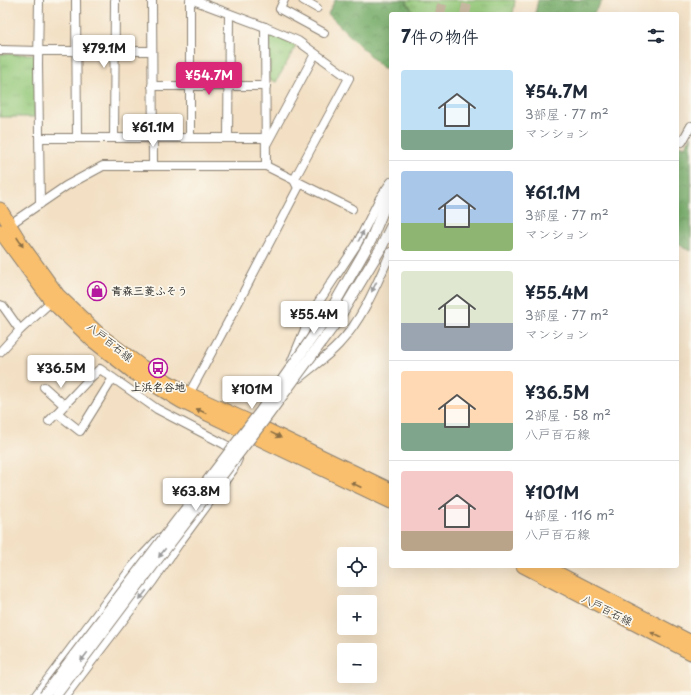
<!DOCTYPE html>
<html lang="ja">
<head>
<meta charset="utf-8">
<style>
	:root { --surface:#fff; --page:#f2f2f3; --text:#1f2937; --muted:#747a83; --line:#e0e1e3; --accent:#db2777 }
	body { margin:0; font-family:"Playpen Sans","Klee One",sans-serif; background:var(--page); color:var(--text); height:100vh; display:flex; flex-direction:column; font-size:15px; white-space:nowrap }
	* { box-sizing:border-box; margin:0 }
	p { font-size:13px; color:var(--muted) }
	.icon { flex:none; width:22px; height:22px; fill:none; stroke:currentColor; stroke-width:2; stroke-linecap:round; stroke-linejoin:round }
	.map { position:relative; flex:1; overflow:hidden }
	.side { position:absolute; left:389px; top:12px; width:290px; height:556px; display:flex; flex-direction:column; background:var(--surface); border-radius:4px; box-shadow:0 4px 16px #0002 }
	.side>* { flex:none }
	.controls { position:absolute; left:337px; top:547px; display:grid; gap:8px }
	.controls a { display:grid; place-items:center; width:40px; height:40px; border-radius:4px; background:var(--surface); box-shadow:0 4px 16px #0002; font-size:20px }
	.price { position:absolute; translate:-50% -34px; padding:0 9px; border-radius:4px; background:#fff; color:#222; font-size:13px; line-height:26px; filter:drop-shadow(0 1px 2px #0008) }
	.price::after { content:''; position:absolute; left:50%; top:24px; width:12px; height:9px; margin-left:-6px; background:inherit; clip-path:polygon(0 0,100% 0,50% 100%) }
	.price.selected { background:var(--accent); color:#fff }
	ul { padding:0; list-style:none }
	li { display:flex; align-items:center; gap:12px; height:100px; padding:0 12px }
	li+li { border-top:1px solid var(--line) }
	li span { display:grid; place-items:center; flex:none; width:112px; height:80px; border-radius:4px; color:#555 }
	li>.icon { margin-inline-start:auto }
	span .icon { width:48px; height:48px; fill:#fffc; stroke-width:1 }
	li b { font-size:17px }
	h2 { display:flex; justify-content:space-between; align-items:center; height:48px; padding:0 12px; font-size:17px }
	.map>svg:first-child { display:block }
	.forest { fill:url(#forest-crowns); stroke:#4a6443 }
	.park { fill:url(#park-tufts); stroke:#58724b }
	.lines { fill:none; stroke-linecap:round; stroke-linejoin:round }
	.tertiary-tunnel { stroke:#c8b9a2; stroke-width:10; stroke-dasharray:10 5; stroke-linecap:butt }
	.minor-casing { stroke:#887e70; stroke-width:10 }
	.tertiary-casing { stroke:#887e70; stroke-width:12 }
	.primary-casing { stroke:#887e70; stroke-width:15 }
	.minor { stroke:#fff; stroke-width:8 }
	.tertiary { stroke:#fff; stroke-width:10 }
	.primary { stroke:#f9bf6d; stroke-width:13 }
	.tertiary-bridge-casing { stroke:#887e70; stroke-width:12; stroke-linecap:butt }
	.tertiary-bridge { stroke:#fff; stroke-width:10 }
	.oneway { fill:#999 }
	.oneway2 { fill:#8a6e44 }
	.labels { text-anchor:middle; stroke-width:3.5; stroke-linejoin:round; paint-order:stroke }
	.poi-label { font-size:11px; font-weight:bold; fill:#1c1c1c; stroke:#fbf7ec; text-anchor:start }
	.street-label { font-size:11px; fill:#1c1c1c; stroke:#fbf7ec }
</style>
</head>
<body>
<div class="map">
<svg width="691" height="695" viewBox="0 0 691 695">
	<defs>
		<pattern id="forest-crowns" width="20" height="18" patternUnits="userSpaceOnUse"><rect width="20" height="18" fill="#77ad6a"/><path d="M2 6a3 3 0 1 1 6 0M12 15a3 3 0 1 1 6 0" fill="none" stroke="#618c56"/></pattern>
		<pattern id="park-tufts" width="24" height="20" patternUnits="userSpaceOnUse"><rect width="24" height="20" fill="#94c97a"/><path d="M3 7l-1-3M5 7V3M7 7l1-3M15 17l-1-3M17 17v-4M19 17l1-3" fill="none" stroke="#7fac69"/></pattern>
	</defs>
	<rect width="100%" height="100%" fill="#fbf7ec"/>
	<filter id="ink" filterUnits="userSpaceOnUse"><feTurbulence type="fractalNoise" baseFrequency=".025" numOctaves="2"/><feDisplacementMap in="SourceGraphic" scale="8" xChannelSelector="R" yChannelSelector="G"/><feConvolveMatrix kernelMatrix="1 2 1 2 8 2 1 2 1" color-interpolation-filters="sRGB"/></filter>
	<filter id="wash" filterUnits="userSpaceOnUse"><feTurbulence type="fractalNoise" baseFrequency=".012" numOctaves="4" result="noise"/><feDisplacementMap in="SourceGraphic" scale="16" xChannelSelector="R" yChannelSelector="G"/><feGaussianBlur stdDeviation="0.9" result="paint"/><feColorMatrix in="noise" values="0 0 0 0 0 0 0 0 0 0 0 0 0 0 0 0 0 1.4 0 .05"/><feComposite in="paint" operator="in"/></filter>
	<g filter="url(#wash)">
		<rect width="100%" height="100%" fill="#f3e0c4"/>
		<g class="forest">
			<path d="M 335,0 L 407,0 L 407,3 L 415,14 L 391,14 L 391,70 L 381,67 L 328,14 Z"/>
			<path d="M 538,0 L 603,0 L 593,14 L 535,14 Z"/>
			<path d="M 691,136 L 691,251 L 684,248 L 677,242 L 677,144 L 685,147 Z"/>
		</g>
		<g class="park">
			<path d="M 407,0 L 515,0 L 513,14 L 415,14 L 407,2 Z"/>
			<path d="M 271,34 L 285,40 L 296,46 L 276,82 L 269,79 L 269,36 Z"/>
			<path d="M 0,54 L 33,54 L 36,58 L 35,117 L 0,117 Z"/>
		</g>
	</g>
	<g filter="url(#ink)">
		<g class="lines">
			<g class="tertiary-tunnel">
				<path d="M 440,14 L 443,0"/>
				<path d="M 465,14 L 468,0"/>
			</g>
			<defs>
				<g id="minor">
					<path d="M 39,0 L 38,64 L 40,204"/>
					<path d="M 76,0 L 77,138"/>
					<path d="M 152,0 L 153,166"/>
					<path d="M 193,0 L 265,27 L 298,41 L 349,78 L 294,180 L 352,209"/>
					<path d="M 284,0 L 280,9 L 324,33"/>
					<path d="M 303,0 L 317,8"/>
					<path d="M 265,27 L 266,166"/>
					<path d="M 0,50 L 39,51 L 152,51"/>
					<path d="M 152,86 L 266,86"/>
					<path d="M 40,138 L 266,138"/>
					<path d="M 114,138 L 115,0"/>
					<path d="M 190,138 L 190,0"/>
					<path d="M 228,138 L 229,14"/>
					<path d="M 677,139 L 682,142 L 691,126"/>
					<path d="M 267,143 L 315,54"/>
					<path d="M 6,227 L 66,186 L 103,166 L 266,166 L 294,180 L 298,188 L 228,322 L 189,394"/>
					<path d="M 0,305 L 3,306 L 20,330"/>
					<path d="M 0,352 L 20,330 L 54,299"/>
					<path d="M 291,363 L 306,327 L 318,303 L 357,244 L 380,198 L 391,182"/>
					<path d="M 113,378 L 80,431 L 57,413 L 90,378 L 100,369 L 157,409 L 224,444 L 237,452"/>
					<path d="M 299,378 C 312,367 327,357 339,344 C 363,319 377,283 391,252"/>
					<path d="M 44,387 L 64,405"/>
					<path d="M 49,421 L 57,413"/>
					<path d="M 36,695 L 133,566 L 159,538"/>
					<path d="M 66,695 L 153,581 L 180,542 L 233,470 L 238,459"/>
				</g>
				<g id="tertiary">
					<path d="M 328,315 L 371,240 L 391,191"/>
					<path d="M 337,321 L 381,248 L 391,227"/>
				</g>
				<g id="primary">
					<path d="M 0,209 L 22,245 L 58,295 L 99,334 L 141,366 L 189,394 L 255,424 L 391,490"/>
					<path d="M 0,231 L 51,301 L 93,341 L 134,373 L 182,402 L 391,502"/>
					<path d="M 523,566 L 691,653"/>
					<path d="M 544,566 L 691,642"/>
				</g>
			</defs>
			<use href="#minor" class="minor-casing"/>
			<use href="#tertiary" class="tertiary-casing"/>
			<use href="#primary" class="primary-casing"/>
			<use href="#minor" class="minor"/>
			<use href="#tertiary" class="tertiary"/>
			<use href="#primary" class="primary"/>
			<defs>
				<g id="tertiary-bridge">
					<path d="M 44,695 L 260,412 L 328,315"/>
					<path d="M 56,695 L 157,560 L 268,415 L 337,321"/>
				</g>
			</defs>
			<use href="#tertiary-bridge" class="tertiary-bridge-casing"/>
			<use href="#tertiary-bridge" class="tertiary-bridge"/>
		</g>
		<defs><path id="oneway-solid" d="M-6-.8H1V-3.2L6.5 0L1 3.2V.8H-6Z"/></defs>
		<g class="oneway">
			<use href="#oneway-solid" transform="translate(361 236) rotate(-63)"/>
			<use href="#oneway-solid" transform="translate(374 287) rotate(116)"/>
			<use href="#oneway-solid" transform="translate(162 553) rotate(127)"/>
			<use href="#oneway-solid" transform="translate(143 595) rotate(128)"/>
			<use href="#oneway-solid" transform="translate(84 657) rotate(127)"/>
		</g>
		<g class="oneway2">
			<use href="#oneway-solid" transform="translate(20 242) rotate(57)"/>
			<use href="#oneway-solid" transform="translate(201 411) rotate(-155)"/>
			<use href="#oneway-solid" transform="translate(276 435) rotate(26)"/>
			<use href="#oneway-solid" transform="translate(356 485) rotate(-155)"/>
			<use href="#oneway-solid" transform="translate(656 635) rotate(-153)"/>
		</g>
	</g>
	<defs>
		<symbol id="shop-ring" viewBox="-11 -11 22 22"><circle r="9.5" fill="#fbf7ec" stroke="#b5179e" stroke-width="1.5"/><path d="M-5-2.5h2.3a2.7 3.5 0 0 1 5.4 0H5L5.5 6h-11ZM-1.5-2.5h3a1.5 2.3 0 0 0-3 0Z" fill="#b5179e"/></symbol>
		<symbol id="bus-ring" viewBox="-11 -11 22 22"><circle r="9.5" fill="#fbf7ec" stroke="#b5179e" stroke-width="1.5"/><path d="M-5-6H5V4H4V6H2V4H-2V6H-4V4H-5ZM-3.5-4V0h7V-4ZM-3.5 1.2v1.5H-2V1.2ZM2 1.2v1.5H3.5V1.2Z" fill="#b5179e"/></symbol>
	</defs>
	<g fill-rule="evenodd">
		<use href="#shop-ring" x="86" y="280" width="22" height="22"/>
		<use href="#bus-ring" x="147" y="357" width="22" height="22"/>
	</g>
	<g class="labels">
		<g class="poi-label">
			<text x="111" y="295">青森三菱ふそう</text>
			<text x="158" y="391" text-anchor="middle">上浜名谷地</text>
		</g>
		<g class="street-label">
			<text transform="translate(110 342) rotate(39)" y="4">八戸百石線</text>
			<text transform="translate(607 610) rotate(27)" y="4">八戸百石線</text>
		</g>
	</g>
</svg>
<div class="controls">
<a><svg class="icon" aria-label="locate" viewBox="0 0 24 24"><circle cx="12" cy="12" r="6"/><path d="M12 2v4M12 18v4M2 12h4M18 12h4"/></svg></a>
<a>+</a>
<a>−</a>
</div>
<b class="price" style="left:104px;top:69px">¥79.1M</b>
<b class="price selected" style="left:209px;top:96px">¥54.7M</b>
<b class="price" style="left:153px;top:148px">¥61.1M</b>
<b class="price" style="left:314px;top:335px">¥55.4M</b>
<b class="price" style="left:61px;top:389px">¥36.5M</b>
<b class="price" style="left:252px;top:410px">¥101M</b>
<b class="price" style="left:196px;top:512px">¥63.8M</b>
<section class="side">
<h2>7件の物件<svg class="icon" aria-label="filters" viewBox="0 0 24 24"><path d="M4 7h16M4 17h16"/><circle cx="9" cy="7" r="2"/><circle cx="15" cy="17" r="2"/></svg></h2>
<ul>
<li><span style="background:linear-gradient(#bfe0f5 75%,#7fa58c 0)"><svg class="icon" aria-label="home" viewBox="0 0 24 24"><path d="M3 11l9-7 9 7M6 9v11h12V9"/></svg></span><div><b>¥54.7M</b><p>3部屋 · 77 m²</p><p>マンション</p></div></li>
<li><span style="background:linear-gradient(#a9c7e8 65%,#8fb573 0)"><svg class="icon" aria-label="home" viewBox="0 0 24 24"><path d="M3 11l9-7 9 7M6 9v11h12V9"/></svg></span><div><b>¥61.1M</b><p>3部屋 · 77 m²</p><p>マンション</p></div></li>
<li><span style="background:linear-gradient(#dfe7d0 65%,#9aa5b1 0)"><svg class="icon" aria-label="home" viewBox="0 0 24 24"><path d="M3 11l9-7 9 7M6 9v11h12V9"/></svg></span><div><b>¥55.4M</b><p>3部屋 · 77 m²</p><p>マンション</p></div></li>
<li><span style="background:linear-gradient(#ffd9b3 65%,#7fa58c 0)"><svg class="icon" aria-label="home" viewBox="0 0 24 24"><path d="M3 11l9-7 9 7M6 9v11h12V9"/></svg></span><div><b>¥36.5M</b><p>2部屋 · 58 m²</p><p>八戸百石線</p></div></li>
<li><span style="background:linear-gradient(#f6c9c9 75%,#b9a48a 0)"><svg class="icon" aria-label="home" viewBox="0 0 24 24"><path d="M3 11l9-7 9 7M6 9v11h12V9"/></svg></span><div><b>¥101M</b><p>4部屋 · 116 m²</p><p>八戸百石線</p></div></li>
</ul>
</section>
</div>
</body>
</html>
